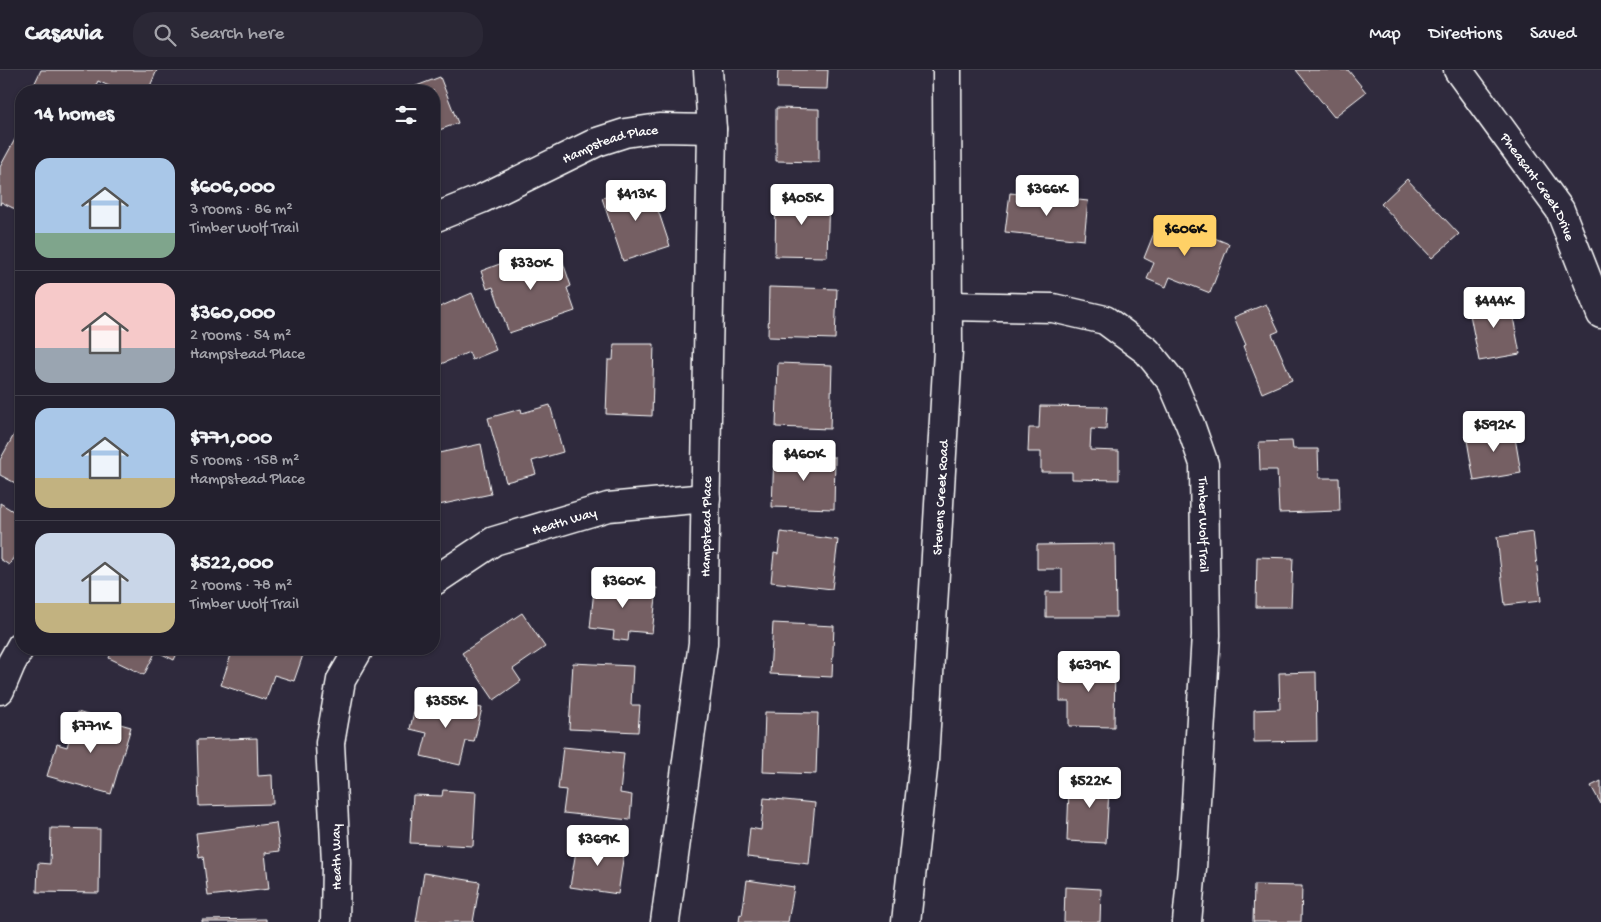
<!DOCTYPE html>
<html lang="en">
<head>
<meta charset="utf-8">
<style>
	:root { --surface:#23202e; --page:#2b2836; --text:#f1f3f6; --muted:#a3a3aa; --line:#403e4a; --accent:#ffd166 }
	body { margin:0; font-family:"Gochi Hand",sans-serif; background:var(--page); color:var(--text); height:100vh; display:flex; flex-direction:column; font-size:19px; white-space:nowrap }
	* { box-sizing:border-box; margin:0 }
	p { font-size:16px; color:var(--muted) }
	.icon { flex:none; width:28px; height:28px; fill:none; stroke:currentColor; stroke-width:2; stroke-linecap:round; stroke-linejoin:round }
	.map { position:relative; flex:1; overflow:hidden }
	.details { position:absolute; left:15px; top:15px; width:425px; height:570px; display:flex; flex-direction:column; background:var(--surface); border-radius:20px; box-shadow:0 1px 4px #0004,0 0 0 1px var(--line) }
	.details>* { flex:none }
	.price { position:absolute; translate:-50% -42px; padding:0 11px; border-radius:5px; background:#fff; color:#222; font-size:16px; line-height:32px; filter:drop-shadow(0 1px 2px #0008) }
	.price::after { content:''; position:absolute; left:50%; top:30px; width:15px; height:11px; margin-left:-8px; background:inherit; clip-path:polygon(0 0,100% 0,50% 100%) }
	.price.selected { background:var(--accent); color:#111 }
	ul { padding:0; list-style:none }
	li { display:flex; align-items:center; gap:15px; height:125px; padding:0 20px }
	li+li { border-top:1px solid var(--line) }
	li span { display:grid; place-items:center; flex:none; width:140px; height:100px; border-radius:15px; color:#555 }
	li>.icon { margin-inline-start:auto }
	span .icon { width:60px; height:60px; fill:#fffc; stroke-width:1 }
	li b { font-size:21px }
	h2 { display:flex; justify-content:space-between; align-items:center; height:60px; padding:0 20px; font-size:21px }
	header { display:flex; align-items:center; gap:30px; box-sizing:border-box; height:70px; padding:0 25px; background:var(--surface); border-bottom:1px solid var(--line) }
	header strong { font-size:24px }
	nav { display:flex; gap:28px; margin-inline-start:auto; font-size:18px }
	.search { width:350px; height:45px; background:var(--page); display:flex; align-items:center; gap:12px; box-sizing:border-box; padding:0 18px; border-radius:20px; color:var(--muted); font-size:19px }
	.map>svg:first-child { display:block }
	.building { fill:#755e64; stroke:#fff }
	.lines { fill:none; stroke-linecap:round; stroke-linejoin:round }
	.minor-casing { stroke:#fff; stroke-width:31 }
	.minor { stroke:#2f2a3d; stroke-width:28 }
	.labels { text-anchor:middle; stroke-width:4; stroke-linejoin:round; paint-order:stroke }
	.street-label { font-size:14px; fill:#fff; stroke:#2f2a3d }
</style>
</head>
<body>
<header>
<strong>Casavia</strong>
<div class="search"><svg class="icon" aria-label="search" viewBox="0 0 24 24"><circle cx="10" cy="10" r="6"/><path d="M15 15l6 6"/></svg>Search here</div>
<nav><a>Map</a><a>Directions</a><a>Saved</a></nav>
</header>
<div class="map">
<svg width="1601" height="852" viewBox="0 0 1601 852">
	<rect width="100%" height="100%" fill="#2f2a3d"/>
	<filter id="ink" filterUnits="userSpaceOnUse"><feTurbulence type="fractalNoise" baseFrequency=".02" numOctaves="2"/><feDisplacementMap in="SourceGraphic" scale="10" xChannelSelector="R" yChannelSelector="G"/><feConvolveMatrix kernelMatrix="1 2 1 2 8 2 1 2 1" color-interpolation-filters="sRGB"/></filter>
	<g filter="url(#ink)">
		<g class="building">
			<path d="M 41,0 L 157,0 L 148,21 L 120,21 L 98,11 L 93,21 L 31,21 Z"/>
			<path d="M 778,0 L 828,0 L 827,19 L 777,18 Z"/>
			<path d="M 1296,0 L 1348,0 L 1366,22 L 1334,47 Z"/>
			<path d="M 440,7 L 458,53 L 434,62 L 434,21 L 403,21 Z"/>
			<path d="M 776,38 L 819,39 L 819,92 L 776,91 Z"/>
			<path d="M 20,60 L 21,61 L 21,142 L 1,132 L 0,135 L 0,97 Z"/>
			<path d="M 1407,109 L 1459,164 L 1432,188 L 1381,134 Z"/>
			<path d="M 649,113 L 670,176 L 623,191 L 602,128 Z"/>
			<path d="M 1010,123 L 1088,131 L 1084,170 L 1005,162 Z"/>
			<path d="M 776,125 L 829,126 L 827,187 L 775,186 Z"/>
			<path d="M 1173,151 L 1229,174 L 1210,223 L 1170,207 L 1166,217 L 1147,209 L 1154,193 L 1144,188 L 1156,158 L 1168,163 Z"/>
			<path d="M 559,181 L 571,216 L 567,218 L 575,241 L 509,263 L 493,217 L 487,219 L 481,201 L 513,189 L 515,196 Z"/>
			<path d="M 769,217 L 837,219 L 835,269 L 768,267 Z"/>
			<path d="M 472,223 L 496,280 L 472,290 L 469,282 L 434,297 L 434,230 L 437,238 Z"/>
			<path d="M 1509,226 L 1520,284 L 1479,291 L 1468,234 Z"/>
			<path d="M 1266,234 L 1279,261 L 1272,264 L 1292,310 L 1262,323 L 1243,276 L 1246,275 L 1234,247 Z"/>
			<path d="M 614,274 L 654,274 L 652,346 L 606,344 L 608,290 L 613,290 Z"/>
			<path d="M 778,293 L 832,295 L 830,359 L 776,357 Z"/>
			<path d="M 550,335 L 563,382 L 532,391 L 536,404 L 506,412 L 488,348 L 521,339 L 522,343 Z"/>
			<path d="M 1040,336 L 1107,337 L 1106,360 L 1091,359 L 1090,380 L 1119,381 L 1119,410 L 1072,409 L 1072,402 L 1041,402 L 1041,382 L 1028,382 L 1029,358 L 1039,358 Z"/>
			<path d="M 21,352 L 21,416 L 0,405 L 0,390 Z"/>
			<path d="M 1513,356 L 1521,403 L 1474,411 L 1466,364 Z"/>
			<path d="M 1292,371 L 1293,379 L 1318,379 L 1319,408 L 1339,408 L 1340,441 L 1279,443 L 1277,400 L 1260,400 L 1259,372 Z"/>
			<path d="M 481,374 L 491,424 L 434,436 L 434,384 Z"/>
			<path d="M 774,385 L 835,387 L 834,439 L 772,437 Z"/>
			<path d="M 0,433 L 21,446 L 21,475 L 9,495 L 0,489 Z"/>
			<path d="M 781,462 L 838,470 L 832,519 L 771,512 L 774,483 L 778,484 Z"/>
			<path d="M 1533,462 L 1541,531 L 1505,535 L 1497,467 Z"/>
			<path d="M 1115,474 L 1116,547 L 1046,547 L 1046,522 L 1062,522 L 1062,499 L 1037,499 L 1037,475 Z"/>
			<path d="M 1257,487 L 1293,488 L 1291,537 L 1256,537 Z"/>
			<path d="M 595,511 L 657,518 L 652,563 L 629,561 L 628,571 L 613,569 L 614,561 L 590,558 Z"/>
			<path d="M 522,543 L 545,577 L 513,599 L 521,611 L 494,630 L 462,583 Z"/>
			<path d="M 773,553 L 834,556 L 832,607 L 770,604 Z"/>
			<path d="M 113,579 L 179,579 L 174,590 L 156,581 L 144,605 L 109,588 Z"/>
			<path d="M 233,579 L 295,579 L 304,582 L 294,611 L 274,605 L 266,630 L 221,615 Z"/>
			<path d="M 1060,591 L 1115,592 L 1114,657 L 1069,656 L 1069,631 L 1060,631 Z"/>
			<path d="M 573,593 L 633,596 L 631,635 L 640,635 L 638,662 L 569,659 Z"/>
			<path d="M 1316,602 L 1317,671 L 1254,672 L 1254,640 L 1280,639 L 1279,603 Z"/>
			<path d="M 433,628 L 482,638 L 474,672 L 466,671 L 460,695 L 421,686 L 427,663 L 410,659 L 416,633 L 431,637 Z"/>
			<path d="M 77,642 L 131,657 L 111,724 L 47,706 L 57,674 L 67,677 Z"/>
			<path d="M 765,642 L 818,643 L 816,704 L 763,702 Z"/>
			<path d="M 257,668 L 258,706 L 272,705 L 273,734 L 199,736 L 197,670 Z"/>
			<path d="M 563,677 L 624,683 L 620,723 L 632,725 L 630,750 L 563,743 L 566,720 L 558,719 Z"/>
			<path d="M 1087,700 L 1110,701 L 1106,773 L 1067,771 L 1069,719 L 1086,720 Z"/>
			<path d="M 1601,711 L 1601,734 L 1591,716 Z"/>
			<path d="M 443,720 L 476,722 L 473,776 L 410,773 L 413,725 L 442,726 Z"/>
			<path d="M 764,728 L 815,733 L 809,794 L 747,787 L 750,758 L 761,760 Z"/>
			<path d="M 276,753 L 280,781 L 265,783 L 269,819 L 208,826 L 203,786 L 199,787 L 196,763 Z"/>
			<path d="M 51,758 L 100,759 L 99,823 L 37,822 L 38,793 L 50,794 Z"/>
			<path d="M 578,769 L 625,776 L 618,824 L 570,817 Z"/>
			<path d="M 424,803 L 480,812 L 473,852 L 416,852 Z"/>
			<path d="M 747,810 L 794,817 L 788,852 L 739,852 L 740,844 L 742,845 Z"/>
			<path d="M 1254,815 L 1302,816 L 1301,852 L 1253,852 Z"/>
			<path d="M 1065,817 L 1101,819 L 1100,852 L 1064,852 Z"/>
			<path d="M 266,849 L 266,852 L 202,852 L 202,850 Z"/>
		</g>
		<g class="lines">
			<defs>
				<g id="minor">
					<path id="s1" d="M 1458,0 L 1560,140 L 1601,244"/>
					<path id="s2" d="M 434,148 L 481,129 L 597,72 L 625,63 L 659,58 L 712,59"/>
					<path id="s3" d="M 949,236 L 1053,238 L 1105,250 L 1147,281 L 1172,312 L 1190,354 L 1204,394 L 1206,565 L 1192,798 L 1187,852"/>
					<path id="s4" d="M 434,511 L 494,471 L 608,437 L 706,428"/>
					<path d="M 0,620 L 11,594 L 21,576"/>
					<path d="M 335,852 L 336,792 L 330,673 L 341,610 L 359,579"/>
					<path id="s5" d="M 665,852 L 703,573 L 712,59 L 708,0"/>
					<path id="s6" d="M 906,852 L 924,690 L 948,281 L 947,0"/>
				</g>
			</defs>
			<use href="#minor" class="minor-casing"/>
			<use href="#minor" class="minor"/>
		</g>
	</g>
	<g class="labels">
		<g class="street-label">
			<text dy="5" stroke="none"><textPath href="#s2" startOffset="192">Hampstead Place</textPath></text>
			<text dy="5" stroke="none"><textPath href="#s1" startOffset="142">Pheasant Creek Drive</textPath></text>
			<text dy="5" stroke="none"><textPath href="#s6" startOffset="426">Stevens Creek Road</textPath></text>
			<text dy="5" stroke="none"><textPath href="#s4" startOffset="145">Heath Way</textPath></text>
			<text dy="5" stroke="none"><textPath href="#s3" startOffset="398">Timber Wolf Trail</textPath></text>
			<text dy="5" stroke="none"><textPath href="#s5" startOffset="398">Hampstead Place</textPath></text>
			<text transform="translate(335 787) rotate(-91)" y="5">Heath Way</text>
		</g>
	</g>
</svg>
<b class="price" style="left:1047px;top:147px">$366K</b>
<b class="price" style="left:636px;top:152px">$413K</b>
<b class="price" style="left:802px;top:156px">$405K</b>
<b class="price selected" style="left:1185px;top:187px">$606K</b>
<b class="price" style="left:531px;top:221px">$330K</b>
<b class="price" style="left:1494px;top:259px">$444K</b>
<b class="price" style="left:1494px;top:383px">$592K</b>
<b class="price" style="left:804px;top:412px">$460K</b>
<b class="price" style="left:623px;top:539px">$360K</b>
<b class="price" style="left:1089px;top:623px">$639K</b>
<b class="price" style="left:446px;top:659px">$355K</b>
<b class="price" style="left:91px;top:684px">$771K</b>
<b class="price" style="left:1090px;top:739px">$522K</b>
<b class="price" style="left:598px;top:797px">$369K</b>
<section class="details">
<h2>14 homes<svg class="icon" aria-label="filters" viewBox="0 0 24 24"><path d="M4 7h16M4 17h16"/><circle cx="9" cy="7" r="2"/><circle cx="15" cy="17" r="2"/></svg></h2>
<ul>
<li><span style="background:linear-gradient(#a9c7e8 75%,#7fa58c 0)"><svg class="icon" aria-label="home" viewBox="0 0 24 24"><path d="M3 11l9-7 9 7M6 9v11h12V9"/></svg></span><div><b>$606,000</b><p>3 rooms · 86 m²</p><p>Timber Wolf Trail</p></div></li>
<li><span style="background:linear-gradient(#f6c9c9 65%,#9aa5b1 0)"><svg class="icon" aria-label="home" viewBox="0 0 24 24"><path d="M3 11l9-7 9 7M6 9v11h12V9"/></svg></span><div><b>$360,000</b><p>2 rooms · 54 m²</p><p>Hampstead Place</p></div></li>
<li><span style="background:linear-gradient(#a9c7e8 70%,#c2b280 0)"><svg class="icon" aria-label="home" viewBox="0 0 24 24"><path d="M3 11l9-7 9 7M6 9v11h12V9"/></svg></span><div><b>$771,000</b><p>5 rooms · 158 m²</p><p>Hampstead Place</p></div></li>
<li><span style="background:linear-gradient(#c9d6e8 70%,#c2b280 0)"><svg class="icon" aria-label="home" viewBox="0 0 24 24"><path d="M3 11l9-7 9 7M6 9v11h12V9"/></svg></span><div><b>$522,000</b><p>2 rooms · 78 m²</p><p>Timber Wolf Trail</p></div></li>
</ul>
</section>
</div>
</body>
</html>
